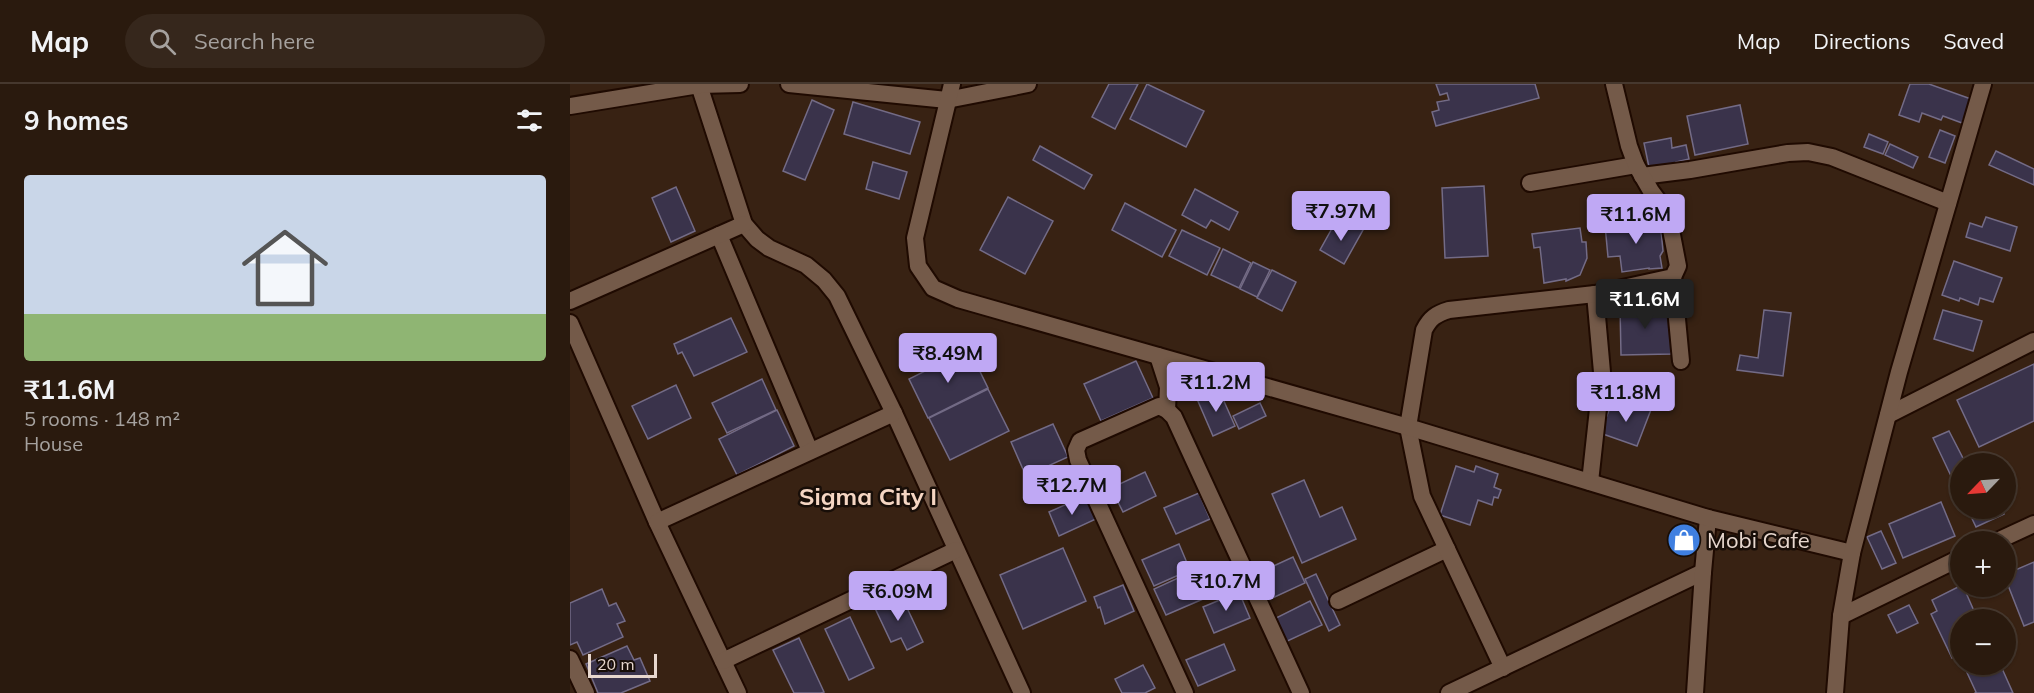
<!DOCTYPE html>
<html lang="en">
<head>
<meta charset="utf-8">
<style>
	:root { --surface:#2a1a0e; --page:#36271c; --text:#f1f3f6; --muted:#a5a19e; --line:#46382e; --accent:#bfa8f4 }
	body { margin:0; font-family:Mulish,sans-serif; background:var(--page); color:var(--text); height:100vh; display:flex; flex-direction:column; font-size:22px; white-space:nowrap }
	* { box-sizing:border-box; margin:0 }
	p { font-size:20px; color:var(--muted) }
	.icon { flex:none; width:33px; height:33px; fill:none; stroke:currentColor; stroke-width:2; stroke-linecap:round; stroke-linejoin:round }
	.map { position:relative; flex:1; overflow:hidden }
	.details { display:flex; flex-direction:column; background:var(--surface); width:570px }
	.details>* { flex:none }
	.needle { width:39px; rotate:245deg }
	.fabs { position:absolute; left:1380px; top:369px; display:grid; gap:12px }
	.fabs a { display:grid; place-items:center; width:66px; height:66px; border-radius:50%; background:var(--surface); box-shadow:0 2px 4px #0004,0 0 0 2px var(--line); font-size:30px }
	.scale { position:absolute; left:18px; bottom:15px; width:69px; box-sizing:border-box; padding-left:6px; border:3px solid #e7d7ce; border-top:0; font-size:16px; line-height:21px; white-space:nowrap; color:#e7d7ce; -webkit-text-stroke:4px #180e08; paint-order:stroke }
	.price { position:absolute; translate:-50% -51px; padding:0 14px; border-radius:6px; background:var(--accent); color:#111; font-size:20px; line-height:39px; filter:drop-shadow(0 2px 3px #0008) }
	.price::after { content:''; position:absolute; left:50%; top:36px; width:18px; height:14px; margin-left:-9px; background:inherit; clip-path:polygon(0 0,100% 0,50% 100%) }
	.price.selected { background:#222; color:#fff }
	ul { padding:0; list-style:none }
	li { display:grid; align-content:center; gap:12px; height:318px; padding:0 24px }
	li+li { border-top:2px solid var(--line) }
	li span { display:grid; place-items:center; height:186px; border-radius:6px; color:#555 }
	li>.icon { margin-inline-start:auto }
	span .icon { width:108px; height:108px; fill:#fffc; stroke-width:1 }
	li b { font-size:26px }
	h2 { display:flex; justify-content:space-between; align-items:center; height:72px; padding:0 24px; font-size:26px }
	header { display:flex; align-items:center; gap:36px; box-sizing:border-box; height:84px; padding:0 30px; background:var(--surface); border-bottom:2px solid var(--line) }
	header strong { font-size:28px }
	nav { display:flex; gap:33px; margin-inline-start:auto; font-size:21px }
	.search { width:420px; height:54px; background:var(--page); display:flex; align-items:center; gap:15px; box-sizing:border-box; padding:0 21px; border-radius:33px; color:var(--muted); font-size:22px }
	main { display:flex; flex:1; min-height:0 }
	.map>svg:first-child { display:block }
	.building { fill:#3a334b; stroke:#736b86; stroke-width:1.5 }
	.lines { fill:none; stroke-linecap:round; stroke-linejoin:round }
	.minor-casing { stroke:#1f0a01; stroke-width:20 }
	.tertiary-casing { stroke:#1f0a01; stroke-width:20 }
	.minor { stroke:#745a49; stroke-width:16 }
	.tertiary { stroke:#745a49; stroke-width:16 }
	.labels { text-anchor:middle; stroke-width:5; stroke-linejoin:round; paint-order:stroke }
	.poi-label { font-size:22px; fill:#e7d7ce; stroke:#180e08; text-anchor:start }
	.neighbourhood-label { font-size:24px; font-weight:bold; fill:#f5d6c3; stroke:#180e08 }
</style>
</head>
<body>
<header>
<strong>Map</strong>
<div class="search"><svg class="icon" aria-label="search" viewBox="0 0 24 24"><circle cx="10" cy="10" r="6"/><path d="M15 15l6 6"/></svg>Search here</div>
<nav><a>Map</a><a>Directions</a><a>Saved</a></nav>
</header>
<main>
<section class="details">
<h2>9 homes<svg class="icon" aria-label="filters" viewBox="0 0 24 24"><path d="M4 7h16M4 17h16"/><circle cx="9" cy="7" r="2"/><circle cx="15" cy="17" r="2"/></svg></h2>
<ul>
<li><span style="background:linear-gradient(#c9d6e8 75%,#8fb573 0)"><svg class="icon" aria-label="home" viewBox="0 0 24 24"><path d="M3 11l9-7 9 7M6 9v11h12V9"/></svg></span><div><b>₹11.6M</b><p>5 rooms · 148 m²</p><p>House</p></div></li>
</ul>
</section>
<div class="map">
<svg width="1464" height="609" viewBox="0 0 1464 609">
	<rect width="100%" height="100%" fill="#382213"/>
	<g class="building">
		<path d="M 539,0 L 568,0 L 545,45 L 522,33 Z"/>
		<path d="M 577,0 L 634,27 L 616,63 L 560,35 Z"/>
		<path d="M 866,0 L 965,0 L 969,14 L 866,42 L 862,28 L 869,26 L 867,18 L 879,16 L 877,9 L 870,11 Z"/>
		<path d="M 1340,0 L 1359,0 L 1401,15 L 1392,39 L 1373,32 L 1371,36 L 1352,29 L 1349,38 L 1329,31 Z"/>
		<path d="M 242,16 L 264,26 L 235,96 L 213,87 Z"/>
		<path d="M 283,18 L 350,38 L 340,70 L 274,50 Z"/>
		<path d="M 1170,21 L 1178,60 L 1125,71 L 1117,32 Z"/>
		<path d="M 1370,46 L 1385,52 L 1375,79 L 1359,73 Z"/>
		<path d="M 1299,50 L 1318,58 L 1313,70 L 1294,63 Z"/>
		<path d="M 1101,54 L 1102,64 L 1116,61 L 1119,75 L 1106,78 L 1107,82 L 1080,88 L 1074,59 Z"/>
		<path d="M 1320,60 L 1348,73 L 1343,84 L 1315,71 Z"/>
		<path d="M 470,62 L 522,91 L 514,105 L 463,76 Z"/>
		<path d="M 1426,67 L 1464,85 L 1464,101 L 1419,81 Z"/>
		<path d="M 303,78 L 337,88 L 329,115 L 296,105 Z"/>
		<path d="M 914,102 L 918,172 L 875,174 L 872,104 Z"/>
		<path d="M 106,103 L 125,147 L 101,158 L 82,114 Z"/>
		<path d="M 625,105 L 668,128 L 659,146 L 641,136 L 636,144 L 612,131 Z"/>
		<path d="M 438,113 L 483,137 L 455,190 L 410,166 Z"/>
		<path d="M 555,119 L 606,146 L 592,173 L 542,146 Z"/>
		<path d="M 1416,133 L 1447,143 L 1440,167 L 1396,153 L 1400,139 L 1412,143 Z"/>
		<path d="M 1090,136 L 1093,167 L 1090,172 L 1092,184 L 1079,185 L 1079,184 L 1052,188 L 1050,172 L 1038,173 L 1035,141 Z"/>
		<path d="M 765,139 L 777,146 L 781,139 L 793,146 L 774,180 L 750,166 Z"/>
		<path d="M 1010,144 L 1012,158 L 1016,158 L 1017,174 L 1010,191 L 996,197 L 996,195 L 974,199 L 970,163 L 964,164 L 962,150 Z"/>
		<path d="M 612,146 L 650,164 L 637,191 L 599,172 Z"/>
		<path d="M 653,165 L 681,179 L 669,204 L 641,191 Z"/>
		<path d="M 1384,177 L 1432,194 L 1423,218 L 1410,214 L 1408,221 L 1390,214 L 1389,217 L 1372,211 Z"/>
		<path d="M 683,178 L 700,186 L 687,213 L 670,205 Z"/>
		<path d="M 702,186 L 726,198 L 712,227 L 687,214 Z"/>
		<path d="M 1100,221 L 1101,270 L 1051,271 L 1050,222 Z"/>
		<path d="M 1194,226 L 1221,229 L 1213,292 L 1167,286 L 1170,271 L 1188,274 Z"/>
		<path d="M 1373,226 L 1412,237 L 1403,267 L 1364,255 Z"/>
		<path d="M 161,234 L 177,268 L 124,292 L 112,268 L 108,270 L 104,260 Z"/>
		<path d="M 399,265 L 418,304 L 358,334 L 339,295 Z"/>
		<path d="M 566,277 L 583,314 L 531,337 L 514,300 Z"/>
		<path d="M 1464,280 L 1464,337 L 1409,363 L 1387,316 Z"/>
		<path d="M 192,295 L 206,326 L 157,349 L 142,319 Z"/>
		<path d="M 106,301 L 121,334 L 78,355 L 62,322 Z"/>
		<path d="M 418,305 L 439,347 L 380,376 L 359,334 Z"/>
		<path d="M 649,306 L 665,342 L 643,352 L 627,315 Z"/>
		<path d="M 1067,318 L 1082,323 L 1067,362 L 1030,349 L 1042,319 L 1063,327 Z"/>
		<path d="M 690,319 L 696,332 L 669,345 L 663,332 Z"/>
		<path d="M 207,326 L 224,362 L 167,391 L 149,355 Z"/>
		<path d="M 483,340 L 498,373 L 456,392 L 441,358 Z"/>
		<path d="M 1379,347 L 1395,378 L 1407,372 L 1410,380 L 1390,380 L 1390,411 L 1363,354 Z"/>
		<path d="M 886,382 L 904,388 L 906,382 L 928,390 L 924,403 L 931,406 L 928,414 L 924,413 L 922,421 L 908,416 L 900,441 L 870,431 Z"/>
		<path d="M 575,388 L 586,412 L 553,428 L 541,404 Z"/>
		<path d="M 734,396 L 750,433 L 772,423 L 786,455 L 732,479 L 702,410 Z"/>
		<path d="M 629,409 L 640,435 L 606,450 L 594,424 Z"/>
		<path d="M 515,412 L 526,435 L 489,452 L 479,428 Z"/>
		<path d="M 1371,418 L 1385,452 L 1333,474 L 1319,440 Z"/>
		<path d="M 1397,424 L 1432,424 L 1434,430 L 1406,443 Z"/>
		<path d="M 1311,447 L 1326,479 L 1312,485 L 1297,453 Z"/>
		<path d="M 609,460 L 620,486 L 584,502 L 572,476 Z"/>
		<path d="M 493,464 L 516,517 L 453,545 L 430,491 Z"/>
		<path d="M 723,473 L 735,499 L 698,516 L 686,490 Z"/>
		<path d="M 1464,478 L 1464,538 L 1454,542 L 1436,496 L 1436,490 Z"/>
		<path d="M 621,488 L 633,515 L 596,531 L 584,505 Z"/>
		<path d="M 746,490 L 770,541 L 759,547 L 735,495 Z"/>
		<path d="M 553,501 L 564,527 L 535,540 L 530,523 L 528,524 L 524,513 Z"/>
		<path d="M 1390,502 L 1393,502 L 1408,536 L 1390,536 L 1390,570 L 1382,574 L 1361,530 L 1367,527 L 1362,516 Z"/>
		<path d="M 32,505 L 39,522 L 46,519 L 55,537 L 47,540 L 53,553 L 13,571 L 7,558 L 0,561 L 0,519 Z"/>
		<path d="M 669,508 L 680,534 L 644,549 L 633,523 Z"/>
		<path d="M 330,509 L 353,558 L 337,566 L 331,554 L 321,558 L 304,522 Z"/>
		<path d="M 740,517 L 752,541 L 713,559 L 702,536 Z"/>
		<path d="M 1339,521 L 1348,539 L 1327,549 L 1318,531 Z"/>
		<path d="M 280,533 L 304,584 L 279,596 L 255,545 Z"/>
		<path d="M 229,554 L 254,608 L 251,609 L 224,609 L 203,566 Z"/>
		<path d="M 654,560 L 665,586 L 628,602 L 616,576 Z"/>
		<path d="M 57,562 L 64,576 L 70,574 L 80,597 L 51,609 L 28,609 L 16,580 Z"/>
		<path d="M 1393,580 L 1430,580 L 1443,609 L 1405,609 L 1406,608 Z"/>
		<path d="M 573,581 L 585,604 L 575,609 L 552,609 L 545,595 Z"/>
	</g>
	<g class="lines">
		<defs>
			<g id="minor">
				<path d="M 219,0 L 377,16 L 458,0"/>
				<path d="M 129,1 L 174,140 L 187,155 L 199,164 L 236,181 L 254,196 L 267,212 L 324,329 L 452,609"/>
				<path d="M 0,22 L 129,1 L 170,0"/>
				<path d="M 1072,92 L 1120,86 L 1218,69 L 1238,68 L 1262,73 L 1378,119"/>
				<path d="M 960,99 L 1066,81"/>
				<path d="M 149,151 L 240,367"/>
				<path d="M 1103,193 L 1111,277"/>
				<path d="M 0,217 L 174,140"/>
				<path d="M 0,239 L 87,438 L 168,609"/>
				<path d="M 588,272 L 598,303 L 597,326"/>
				<path d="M 1318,331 L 1464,257"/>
				<path d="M 1020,398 L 1032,288 L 1025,210"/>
				<path d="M 87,438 L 324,329"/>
				<path d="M 1425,458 L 1464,440"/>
				<path d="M 768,517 L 877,465"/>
				<path d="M 1271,532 L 1390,474"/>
				<path d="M 0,575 L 16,609"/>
				<path d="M 153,577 L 386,466"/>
				<path d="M 933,584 L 852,412 L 838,343 L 854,246 C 860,234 866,230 879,226 L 1025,210 L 1103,193 L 1108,182 L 1098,130 L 1081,107 L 1066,81 L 1059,62 L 1044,0"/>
				<path d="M 615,609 L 508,376 L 506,366 L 510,357 L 589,322 L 597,326 L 604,333 L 731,609"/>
				<path d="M 879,609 L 1133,488"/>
				<path d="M 1125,609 L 1133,488 L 1138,434"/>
			</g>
			<g id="tertiary">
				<path d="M 382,0 L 345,154 L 348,182 L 363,204 L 388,215 L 838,343 L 1138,434 L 1282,469"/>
				<path d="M 1265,609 L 1271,532 L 1282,469 L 1329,288 L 1413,0"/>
			</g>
		</defs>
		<use href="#minor" class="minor-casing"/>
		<use href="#tertiary" class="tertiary-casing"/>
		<use href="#minor" class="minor"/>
		<use href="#tertiary" class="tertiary"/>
	</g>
	<defs>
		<symbol id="shop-disc" viewBox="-11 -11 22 22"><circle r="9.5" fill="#3f7fe0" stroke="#180e08"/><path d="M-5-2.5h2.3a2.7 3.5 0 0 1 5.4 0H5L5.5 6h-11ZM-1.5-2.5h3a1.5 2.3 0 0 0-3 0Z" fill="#fff"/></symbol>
	</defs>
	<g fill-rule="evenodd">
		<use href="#shop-disc" x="1095" y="437" width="38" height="38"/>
	</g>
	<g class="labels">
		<g class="poi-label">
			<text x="1137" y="464">Mobi Cafe</text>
		</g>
		<g class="neighbourhood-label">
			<text x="298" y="421">Sigma City I</text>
		</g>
	</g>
</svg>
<div class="fabs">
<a><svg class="needle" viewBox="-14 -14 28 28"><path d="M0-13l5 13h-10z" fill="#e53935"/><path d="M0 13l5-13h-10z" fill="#a5a19e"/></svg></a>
<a>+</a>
<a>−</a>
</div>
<div class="scale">20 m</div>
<b class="price" style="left:771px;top:158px">₹7.97M</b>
<b class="price" style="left:1066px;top:161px">₹11.6M</b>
<b class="price selected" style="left:1075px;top:246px">₹11.6M</b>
<b class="price" style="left:378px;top:300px">₹8.49M</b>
<b class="price" style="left:646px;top:329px">₹11.2M</b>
<b class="price" style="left:1056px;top:339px">₹11.8M</b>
<b class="price" style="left:502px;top:432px">₹12.7M</b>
<b class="price" style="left:656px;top:528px">₹10.7M</b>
<b class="price" style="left:328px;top:538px">₹6.09M</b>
</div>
</main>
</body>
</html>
